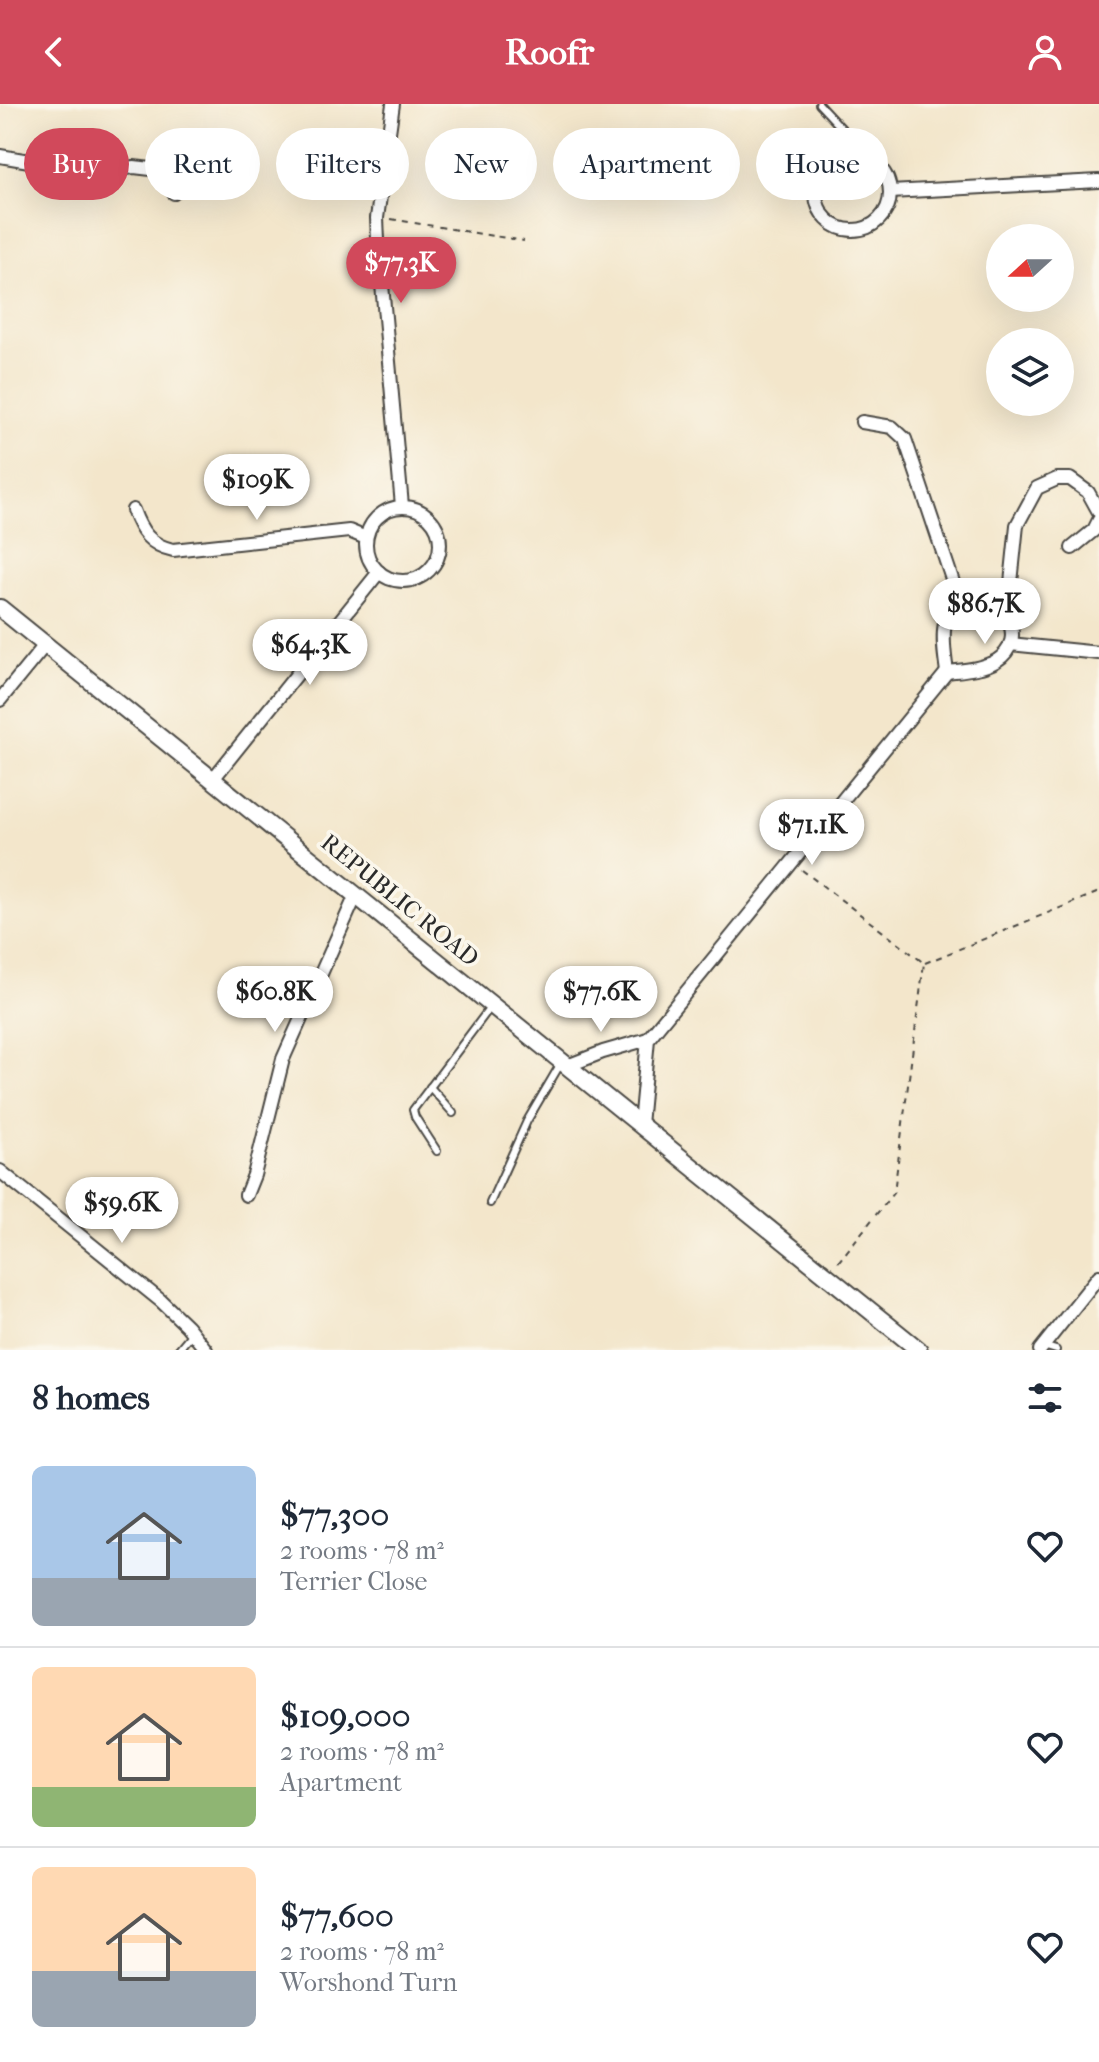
<!DOCTYPE html>
<html lang="en">
<head>
<meta charset="utf-8">
<style>
	:root { --surface:#fff; --page:#f6f6f7; --text:#1f2937; --muted:#747a83; --line:#e0e1e3; --accent:#d1495b }
	body { margin:0; font-family:"IM FELL French Canon",serif; background:var(--page); color:var(--text); height:100vh; display:flex; flex-direction:column; font-size:30px; white-space:nowrap }
	* { box-sizing:border-box; margin:0 }
	p { font-size:26px; color:var(--muted) }
	.icon { flex:none; width:44px; height:44px; fill:none; stroke:currentColor; stroke-width:2; stroke-linecap:round; stroke-linejoin:round }
	.map { position:relative; height:1246px; overflow:hidden }
	.drawer { display:flex; flex-direction:column; background:var(--surface); flex:1 }
	.drawer>* { flex:none }
	.banner { position:absolute; left:24px; top:24px; width:1052px; height:72px; display:flex; gap:16px }
	.needle { width:52px; rotate:249deg }
	.tools { position:absolute; left:986px; top:120px; display:grid; gap:16px }
	.tools a { display:grid; place-items:center; width:88px; height:88px; border-radius:50%; background:var(--surface); box-shadow:0 8px 32px #0002; font-size:40px }
	.price { position:absolute; translate:-50% -68px; padding:0 18px; border-radius:28px; background:#fff; color:#222; font-size:26px; line-height:52px; filter:drop-shadow(0 2px 4px #0008) }
	.price::after { content:''; position:absolute; left:50%; top:48px; width:24px; height:18px; margin-left:-12px; background:inherit; clip-path:polygon(0 0,100% 0,50% 100%) }
	.price.selected { background:var(--accent); color:#fff }
	ul { padding:0; list-style:none }
	li { display:flex; align-items:center; gap:24px; height:200px; padding:0 32px }
	li+li { border-top:2px solid var(--line) }
	li span { display:grid; place-items:center; flex:none; width:224px; height:160px; border-radius:12px; color:#555 }
	li>.icon { margin-inline-start:auto }
	span .icon { width:96px; height:96px; fill:#fffc; stroke-width:1 }
	li b { font-size:34px }
	h2 { display:flex; justify-content:space-between; align-items:center; height:96px; padding:0 32px; font-size:34px }
	.tag { padding:0 28px; border-radius:36px; background:var(--surface); box-shadow:0 8px 32px #0002; font-size:28px; line-height:72px }
	.tag.selected { background:var(--accent); color:#fff }
	header { display:flex; justify-content:space-between; align-items:center; height:104px; padding:0 32px; background:var(--accent); color:#fff; font-size:36px; font-weight:700 }
	.map>svg:first-child { display:block }
	.lines { fill:none; stroke-linecap:round; stroke-linejoin:round }
	.service-casing { stroke:#494743; stroke-width:10 }
	.minor-casing { stroke:#494743; stroke-width:16 }
	.tertiary-casing { stroke:#494743; stroke-width:20 }
	.path { stroke:#494743; stroke-width:2; stroke-dasharray:6 6; stroke-linecap:butt }
	.service { stroke:#fff; stroke-width:6 }
	.minor { stroke:#fff; stroke-width:12 }
	.tertiary { stroke:#fff; stroke-width:16 }
	.labels { text-anchor:middle; stroke-width:7; stroke-linejoin:round; paint-order:stroke }
	.street-label { font-size:24px; fill:#2b2b2b; stroke:#fbf7ec }
</style>
</head>
<body>
<header><svg class="icon" aria-label="back" viewBox="0 0 24 24"><path d="M15 5l-7 7 7 7"/></svg>Roofr<svg class="icon" aria-label="person" viewBox="0 0 24 24"><circle cx="12" cy="8" r="4"/><path d="M4 21q1-7 8-7t8 7"/></svg></header>
<div class="map">
<svg width="1099" height="1246" viewBox="0 0 1099 1246">
	<rect width="100%" height="100%" fill="#fbf7ec"/>
	<filter id="ink" filterUnits="userSpaceOnUse"><feTurbulence type="fractalNoise" baseFrequency=".0125" numOctaves="2"/><feDisplacementMap in="SourceGraphic" scale="16" xChannelSelector="R" yChannelSelector="G"/><feConvolveMatrix kernelMatrix="1 2 1 2 8 2 1 2 1" color-interpolation-filters="sRGB"/></filter>
	<filter id="wash" filterUnits="userSpaceOnUse"><feTurbulence type="fractalNoise" baseFrequency=".006" numOctaves="4" result="noise"/><feDisplacementMap in="SourceGraphic" scale="32" xChannelSelector="R" yChannelSelector="G"/><feGaussianBlur stdDeviation="1.8" result="paint"/><feColorMatrix in="noise" values="0 0 0 0 0 0 0 0 0 0 0 0 0 0 0 0 0 1.4 0 .05"/><feComposite in="paint" operator="in"/></filter>
	<g filter="url(#wash)">
		<rect width="100%" height="100%" fill="#f3e6cb"/>
	</g>
	<g filter="url(#ink)">
		<g class="lines">
			<defs>
				<g id="service">
					<path d="M 819,0 L 848,31 L 853,52"/>
					<path d="M 430,983 L 453,1009"/>
					<path d="M 437,1047 L 415,1013 L 413,1006 L 492,901"/>
					<path d="M 490,1099 L 527,1017 L 561,959"/>
					<path d="M 1043,1242 L 1056,1246"/>
					<path d="M 178,1246 L 193,1228"/>
				</g>
				<g id="minor">
					<path d="M 393,0 L 377,114 L 378,136 L 402,402"/>
					<path d="M 0,52 L 94,68 L 134,63 L 151,65 L 167,75 L 174,89"/>
					<circle cx="853" cy="89" r="37"/>
					<path d="M 890,88 L 1099,77"/>
					<path d="M 862,318 L 892,323 L 905,335 L 959,496"/>
					<circle cx="403" cy="440" r="37"/>
					<path d="M 133,406 C 141,428 150,441 173,446 L 349,427 L 366,434"/>
					<path d="M 1072,444 L 1094,426 L 1099,416"/>
					<path d="M 971,493 C 1004,492 1030,536 996,557 C 982,565 963,566 947,568 C 943,540 936,501 971,493 Z"/>
					<path d="M 994,498 L 1011,479 L 1017,421 L 1037,384 L 1057,375 L 1070,375 L 1088,388 L 1099,408"/>
					<path d="M 1010,540 L 1099,549"/>
					<path d="M 0,596 L 45,541"/>
					<path d="M 213,675 L 379,468"/>
					<path d="M 567,962 L 603,948 L 648,935"/>
					<path d="M 640,1021 L 648,935 L 947,568"/>
					<path d="M 0,1067 L 161,1197 L 187,1222 L 206,1246"/>
					<path d="M 246,1091 L 254,1071 L 283,955 L 356,791"/>
					<path d="M 1040,1246 L 1099,1172"/>
				</g>
				<path id="tertiary" d="M 0,504 L 919,1246"/>
			</defs>
			<use href="#service" class="service-casing"/>
			<use href="#minor" class="minor-casing"/>
			<use href="#tertiary" class="tertiary-casing"/>
			<g class="path">
				<path d="M 391,115 L 524,137"/>
				<path d="M 802,766 L 924,859 L 894,1088 L 836,1161"/>
				<path d="M 925,859 L 1099,788"/>
			</g>
			<use href="#service" class="service"/>
			<use href="#minor" class="minor"/>
			<use href="#tertiary" class="tertiary"/>
		</g>
	</g>
	<g class="labels">
		<g class="street-label">
			<text transform="translate(400 796) rotate(39)" y="8">REPUBLIC ROAD</text>
		</g>
	</g>
</svg>
<div class="tools">
<a><svg class="needle" viewBox="-14 -14 28 28"><path d="M0-13l5 13h-10z" fill="#e53935"/><path d="M0 13l5-13h-10z" fill="#747a83"/></svg></a>
<a><svg class="icon" aria-label="layers" viewBox="0 0 24 24"><path d="M12 4l9 5-9 5-9-5zM3 14l9 5 9-5"/></svg></a>
</div>
<b class="price selected" style="left:401px;top:201px">$77.3K</b>
<b class="price" style="left:257px;top:418px">$109K</b>
<b class="price" style="left:985px;top:542px">$86.7K</b>
<b class="price" style="left:310px;top:583px">$64.3K</b>
<b class="price" style="left:812px;top:763px">$71.1K</b>
<b class="price" style="left:275px;top:930px">$60.8K</b>
<b class="price" style="left:601px;top:930px">$77.6K</b>
<b class="price" style="left:122px;top:1141px">$59.6K</b>
<div class="banner">
<a class="tag selected">Buy</a>
<a class="tag">Rent</a>
<a class="tag">Filters</a>
<a class="tag">New</a>
<a class="tag">Apartment</a>
<a class="tag">House</a>
</div>
</div>
<section class="drawer">
<h2>8 homes<svg class="icon" aria-label="filters" viewBox="0 0 24 24"><path d="M4 7h16M4 17h16"/><circle cx="9" cy="7" r="2"/><circle cx="15" cy="17" r="2"/></svg></h2>
<ul>
<li><span style="background:linear-gradient(#a9c7e8 70%,#9aa5b1 0)"><svg class="icon" aria-label="home" viewBox="0 0 24 24"><path d="M3 11l9-7 9 7M6 9v11h12V9"/></svg></span><div><b>$77,300</b><p>2 rooms · 78 m²</p><p>Terrier Close</p></div><svg class="icon" aria-label="heart" viewBox="0 0 24 24"><path d="M12 20l-8-8c-3-5 5-10 8-4 3-6 11-1 8 4z"/></svg></li>
<li><span style="background:linear-gradient(#ffd9b3 75%,#8fb573 0)"><svg class="icon" aria-label="home" viewBox="0 0 24 24"><path d="M3 11l9-7 9 7M6 9v11h12V9"/></svg></span><div><b>$109,000</b><p>2 rooms · 78 m²</p><p>Apartment</p></div><svg class="icon" aria-label="heart" viewBox="0 0 24 24"><path d="M12 20l-8-8c-3-5 5-10 8-4 3-6 11-1 8 4z"/></svg></li>
<li><span style="background:linear-gradient(#ffd9b3 65%,#9aa5b1 0)"><svg class="icon" aria-label="home" viewBox="0 0 24 24"><path d="M3 11l9-7 9 7M6 9v11h12V9"/></svg></span><div><b>$77,600</b><p>2 rooms · 78 m²</p><p>Worshond Turn</p></div><svg class="icon" aria-label="heart" viewBox="0 0 24 24"><path d="M12 20l-8-8c-3-5 5-10 8-4 3-6 11-1 8 4z"/></svg></li>
</ul>
</section>
</body>
</html>
